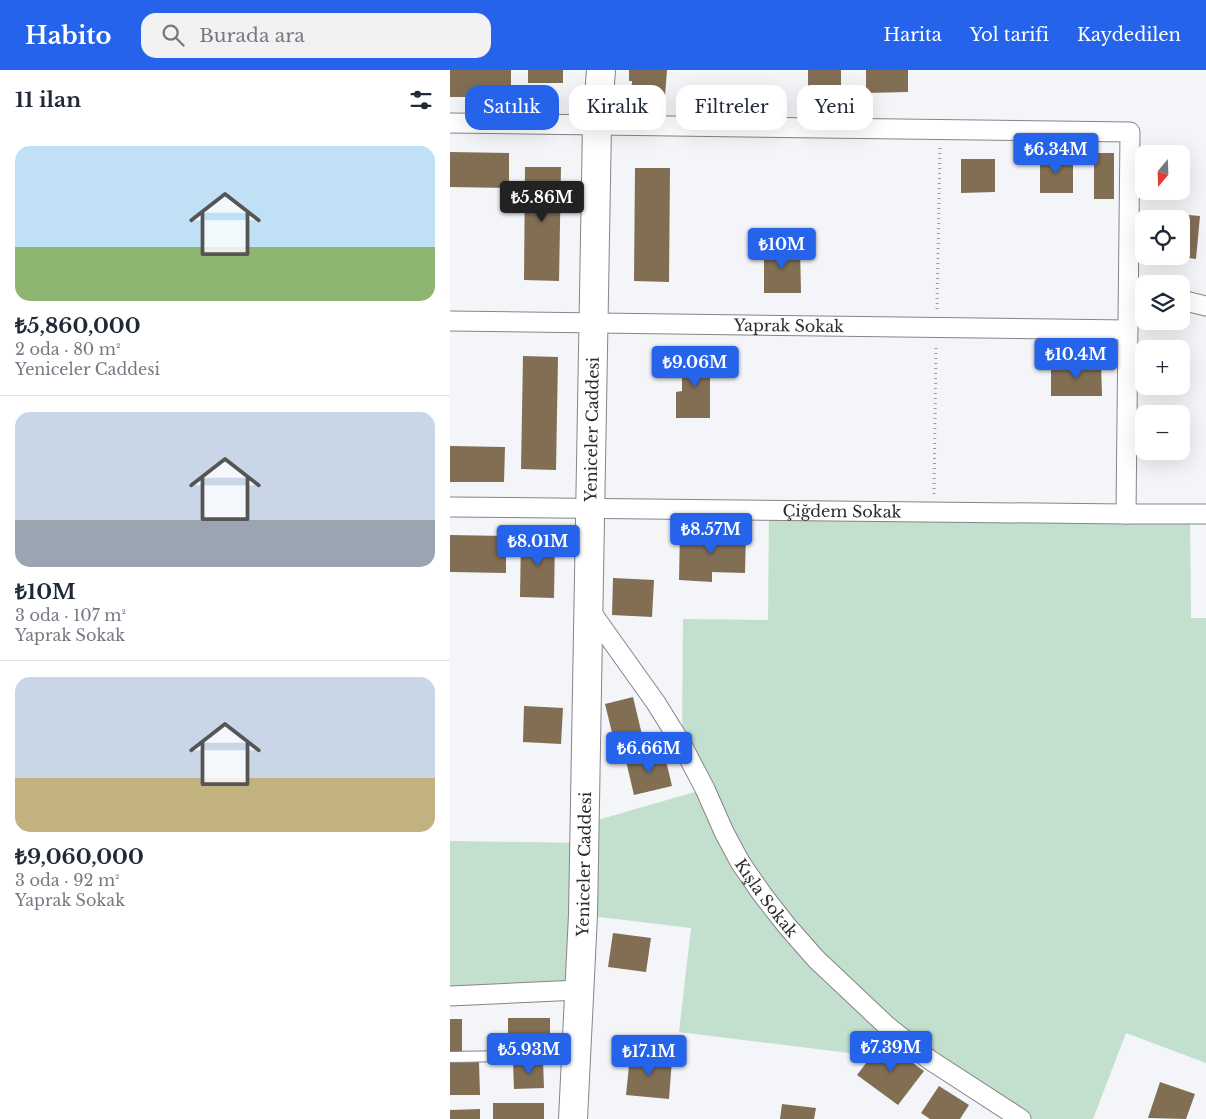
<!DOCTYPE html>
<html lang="tr">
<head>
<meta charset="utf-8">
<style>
	:root { --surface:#fff; --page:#f2f2f3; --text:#1f2937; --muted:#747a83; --line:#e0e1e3; --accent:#2563eb }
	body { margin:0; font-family:"Libre Baskerville",serif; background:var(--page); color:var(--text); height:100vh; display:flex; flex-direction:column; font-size:19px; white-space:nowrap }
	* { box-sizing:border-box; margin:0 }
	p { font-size:16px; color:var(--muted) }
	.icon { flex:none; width:28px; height:28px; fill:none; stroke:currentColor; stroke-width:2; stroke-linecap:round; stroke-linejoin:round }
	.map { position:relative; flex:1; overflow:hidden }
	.drawer { display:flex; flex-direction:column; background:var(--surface); width:450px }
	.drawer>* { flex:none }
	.banner { position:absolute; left:15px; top:15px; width:475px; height:45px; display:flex; gap:10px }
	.needle { width:32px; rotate:199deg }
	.controls { position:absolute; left:685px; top:75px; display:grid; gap:10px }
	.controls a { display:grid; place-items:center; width:55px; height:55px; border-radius:10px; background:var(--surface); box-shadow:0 5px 20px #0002; font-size:25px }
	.price { position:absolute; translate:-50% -42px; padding:0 11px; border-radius:5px; background:var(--accent); color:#fff; font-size:16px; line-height:32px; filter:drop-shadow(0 1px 2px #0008) }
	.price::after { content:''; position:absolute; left:50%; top:30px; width:15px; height:11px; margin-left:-8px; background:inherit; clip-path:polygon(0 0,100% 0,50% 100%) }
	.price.current { background:#222; color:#fff }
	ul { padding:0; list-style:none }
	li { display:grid; align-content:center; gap:10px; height:265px; padding:0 15px }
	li+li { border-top:1px solid var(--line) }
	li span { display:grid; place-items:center; height:155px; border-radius:15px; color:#555 }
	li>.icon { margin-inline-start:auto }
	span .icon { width:90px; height:90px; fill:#fffc; stroke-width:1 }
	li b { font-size:21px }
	h2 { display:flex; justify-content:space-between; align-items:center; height:60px; padding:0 15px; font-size:21px }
	.chip { padding:0 18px; border-radius:15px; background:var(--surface); box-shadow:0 5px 20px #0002; font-size:18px; line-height:45px }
	.chip.current { background:var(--accent); color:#fff }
	header { display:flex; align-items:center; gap:30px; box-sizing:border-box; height:70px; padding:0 25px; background:var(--accent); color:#fff }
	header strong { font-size:24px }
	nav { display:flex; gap:28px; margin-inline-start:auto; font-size:18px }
	.search { width:350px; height:45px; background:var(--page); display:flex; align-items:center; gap:12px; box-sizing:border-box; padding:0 18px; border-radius:15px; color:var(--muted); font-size:19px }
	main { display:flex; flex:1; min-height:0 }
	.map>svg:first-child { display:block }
	.green { fill:#c3dfcd }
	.building { fill:#826e53 }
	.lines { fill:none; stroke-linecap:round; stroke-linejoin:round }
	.lane-casing { stroke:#848588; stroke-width:12 }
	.street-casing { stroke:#848588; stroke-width:21 }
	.secondary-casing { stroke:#848588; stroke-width:30 }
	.path { stroke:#9a9c9f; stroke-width:3; stroke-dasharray:1 4; stroke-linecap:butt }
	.lane { stroke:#fff; stroke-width:10 }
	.street { stroke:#fff; stroke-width:19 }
	.secondary { stroke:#fff; stroke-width:28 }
	.labels { text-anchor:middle; stroke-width:5; stroke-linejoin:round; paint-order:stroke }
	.street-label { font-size:16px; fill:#2c2d2e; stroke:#fff }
</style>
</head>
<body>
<header>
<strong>Habito</strong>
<div class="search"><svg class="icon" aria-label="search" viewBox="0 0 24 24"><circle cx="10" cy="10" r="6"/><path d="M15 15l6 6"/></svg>Burada ara</div>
<nav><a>Harita</a><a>Yol tarifi</a><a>Kaydedilen</a></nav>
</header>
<main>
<section class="drawer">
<h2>11 ilan<svg class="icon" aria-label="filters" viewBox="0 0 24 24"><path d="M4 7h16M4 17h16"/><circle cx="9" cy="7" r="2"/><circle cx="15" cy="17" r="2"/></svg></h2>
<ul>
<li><span style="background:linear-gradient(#bfe0f5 65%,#8fb573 0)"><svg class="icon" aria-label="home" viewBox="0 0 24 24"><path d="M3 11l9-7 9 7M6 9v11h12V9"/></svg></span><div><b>₺5,860,000</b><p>2 oda · 80 m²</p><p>Yeniceler Caddesi</p></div></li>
<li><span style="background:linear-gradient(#c9d6e8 70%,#9aa5b1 0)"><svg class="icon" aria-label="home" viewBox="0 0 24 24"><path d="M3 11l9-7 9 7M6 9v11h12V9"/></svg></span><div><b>₺10M</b><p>3 oda · 107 m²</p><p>Yaprak Sokak</p></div></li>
<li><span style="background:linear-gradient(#c9d6e8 65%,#c2b280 0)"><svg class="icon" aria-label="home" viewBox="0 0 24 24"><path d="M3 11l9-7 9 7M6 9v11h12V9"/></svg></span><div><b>₺9,060,000</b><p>3 oda · 92 m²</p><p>Yaprak Sokak</p></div></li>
</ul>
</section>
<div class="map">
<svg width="756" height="1049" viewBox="0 0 756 1049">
	<rect width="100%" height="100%" fill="#f3f5f9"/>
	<path class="green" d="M 319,441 L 740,444 L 741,548 L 756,548 L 756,993 L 676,963 L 643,1049 L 571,1049 L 432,951 L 407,984 L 229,962 L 241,858 L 133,845 L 129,920 L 0,926 L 0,771 L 133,773 L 134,754 L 255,719 L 232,675 L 233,549 L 318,550 Z"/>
	<g class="building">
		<rect x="0" y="0" width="61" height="27"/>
		<rect x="78" y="0" width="35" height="13"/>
		<path d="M 179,0 L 217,0 L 215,26 L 210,26 L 209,29 L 181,27 L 182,11 L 179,11 Z"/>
		<rect x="358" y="0" width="33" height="23"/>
		<path d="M 416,0 L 458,0 L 458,22 L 416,23 Z"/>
		<path d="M 0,82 L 59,83 L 59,118 L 0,117 Z"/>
		<rect x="644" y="83" width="20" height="46"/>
		<path d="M 590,85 L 609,85 L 609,93 L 623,93 L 623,123 L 590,123 Z"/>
		<path d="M 511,89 L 545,89 L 545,122 L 511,123 Z"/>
		<path d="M 75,97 L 111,97 L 109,211 L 74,210 Z"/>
		<path d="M 185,98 L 220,98 L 219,212 L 184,211 Z"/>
		<path d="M 716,143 L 750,146 L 746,189 L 731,187 L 731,149 L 715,149 Z"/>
		<path d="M 350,176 L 351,223 L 314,223 L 314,177 Z"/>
		<path d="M 232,285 L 260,285 L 260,348 L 226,348 L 226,322 L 232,321 Z"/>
		<path d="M 73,286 L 108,287 L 106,400 L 71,399 Z"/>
		<path d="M 601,294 L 651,294 L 652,326 L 601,326 Z"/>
		<path d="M 0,376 L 55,377 L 54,412 L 0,412 Z"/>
		<path d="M 230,461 L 296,463 L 295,503 L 262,502 L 262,512 L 229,510 Z"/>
		<path d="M 0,465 L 56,466 L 56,503 L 0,502 Z"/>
		<path d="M 71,466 L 105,467 L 104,528 L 70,527 Z"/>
		<path d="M 163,508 L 204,510 L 202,547 L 162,545 Z"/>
		<path d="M 183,627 L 193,669 L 165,675 L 155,634 Z"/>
		<path d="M 74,636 L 113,638 L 111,674 L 73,672 Z"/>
		<path d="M 214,682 L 222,716 L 184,725 L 176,691 Z"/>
		<path d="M 163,863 L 201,868 L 196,902 L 158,897 Z"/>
		<rect x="58" y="948" width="42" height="32"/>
		<rect x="0" y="949" width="12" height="32"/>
		<path d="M 433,971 L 474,1001 L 448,1035 L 407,1005 Z"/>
		<path d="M 180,986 L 222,989 L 219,1029 L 176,1025 Z"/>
		<path d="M 87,991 L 93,991 L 94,1018 L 64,1019 L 63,992 Z"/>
		<path d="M 29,992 L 30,1025 L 0,1025 L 0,993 Z"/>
		<path d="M 710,1012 L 745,1024 L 736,1049 L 698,1048 Z"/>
		<path d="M 489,1016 L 519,1035 L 510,1049 L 480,1049 L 471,1043 Z"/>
		<rect x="43" y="1033" width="51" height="16"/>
		<path d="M 332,1034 L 366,1038 L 364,1049 L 330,1049 Z"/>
		<path d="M 30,1039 L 30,1049 L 0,1049 L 0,1040 Z"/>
	</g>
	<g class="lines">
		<defs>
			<path id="lane" d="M 0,987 L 125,985"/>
			<g id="street">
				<path d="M 0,53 L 680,62 L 676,444"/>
				<path d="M 731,230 L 756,236"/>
				<path id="s1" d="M 0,251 L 678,260"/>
				<path id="s2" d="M 0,437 L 676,444 L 756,444"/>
				<path id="s3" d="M 139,539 L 206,633 L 232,675 L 255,719 L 274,762 L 290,792 L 312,824 L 337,856 L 366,889 L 437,956 L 480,990 L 571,1049"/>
				<path d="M 0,926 L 129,920"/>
			</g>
			<g id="secondary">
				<path id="s4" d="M 123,1049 L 133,845 L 147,54 L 151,0"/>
			</g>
		</defs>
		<use href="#lane" class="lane-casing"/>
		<use href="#street" class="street-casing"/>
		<use href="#secondary" class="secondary-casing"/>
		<g class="path">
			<path d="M 487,239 L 490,78"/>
			<path d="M 484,424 L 486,275"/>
		</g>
		<use href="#lane" class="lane"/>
		<use href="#street" class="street"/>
		<use href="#secondary" class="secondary"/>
	</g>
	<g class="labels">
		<g class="street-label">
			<text dy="6" stroke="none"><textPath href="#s1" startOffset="339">Yaprak Sokak</textPath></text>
			<text dy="6" stroke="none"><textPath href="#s4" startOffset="690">Yeniceler Caddesi</textPath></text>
			<text dy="6" stroke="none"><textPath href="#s2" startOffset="392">Çiğdem Sokak</textPath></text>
			<text dy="6" stroke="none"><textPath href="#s4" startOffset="255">Yeniceler Caddesi</textPath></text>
			<text dy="6" stroke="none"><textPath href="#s3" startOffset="340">Kışla Sokak</textPath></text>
		</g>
	</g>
</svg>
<div class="controls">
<a><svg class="needle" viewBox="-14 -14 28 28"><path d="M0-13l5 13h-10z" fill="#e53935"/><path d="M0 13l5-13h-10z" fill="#747a83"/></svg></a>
<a><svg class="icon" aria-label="locate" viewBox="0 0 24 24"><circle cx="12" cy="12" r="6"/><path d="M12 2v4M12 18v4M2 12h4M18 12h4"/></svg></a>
<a><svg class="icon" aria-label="layers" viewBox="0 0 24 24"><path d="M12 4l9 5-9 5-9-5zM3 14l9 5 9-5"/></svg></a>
<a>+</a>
<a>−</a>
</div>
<b class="price" style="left:606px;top:105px">₺6.34M</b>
<b class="price current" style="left:92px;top:153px">₺5.86M</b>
<b class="price" style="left:332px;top:200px">₺10M</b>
<b class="price" style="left:626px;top:310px">₺10.4M</b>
<b class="price" style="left:245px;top:318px">₺9.06M</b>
<b class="price" style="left:261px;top:485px">₺8.57M</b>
<b class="price" style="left:88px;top:497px">₺8.01M</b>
<b class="price" style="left:199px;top:704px">₺6.66M</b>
<b class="price" style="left:441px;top:1003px">₺7.39M</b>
<b class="price" style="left:79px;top:1005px">₺5.93M</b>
<b class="price" style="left:199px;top:1007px">₺17.1M</b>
<div class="banner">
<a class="chip current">Satılık</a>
<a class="chip">Kiralık</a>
<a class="chip">Filtreler</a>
<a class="chip">Yeni</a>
</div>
</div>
</main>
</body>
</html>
